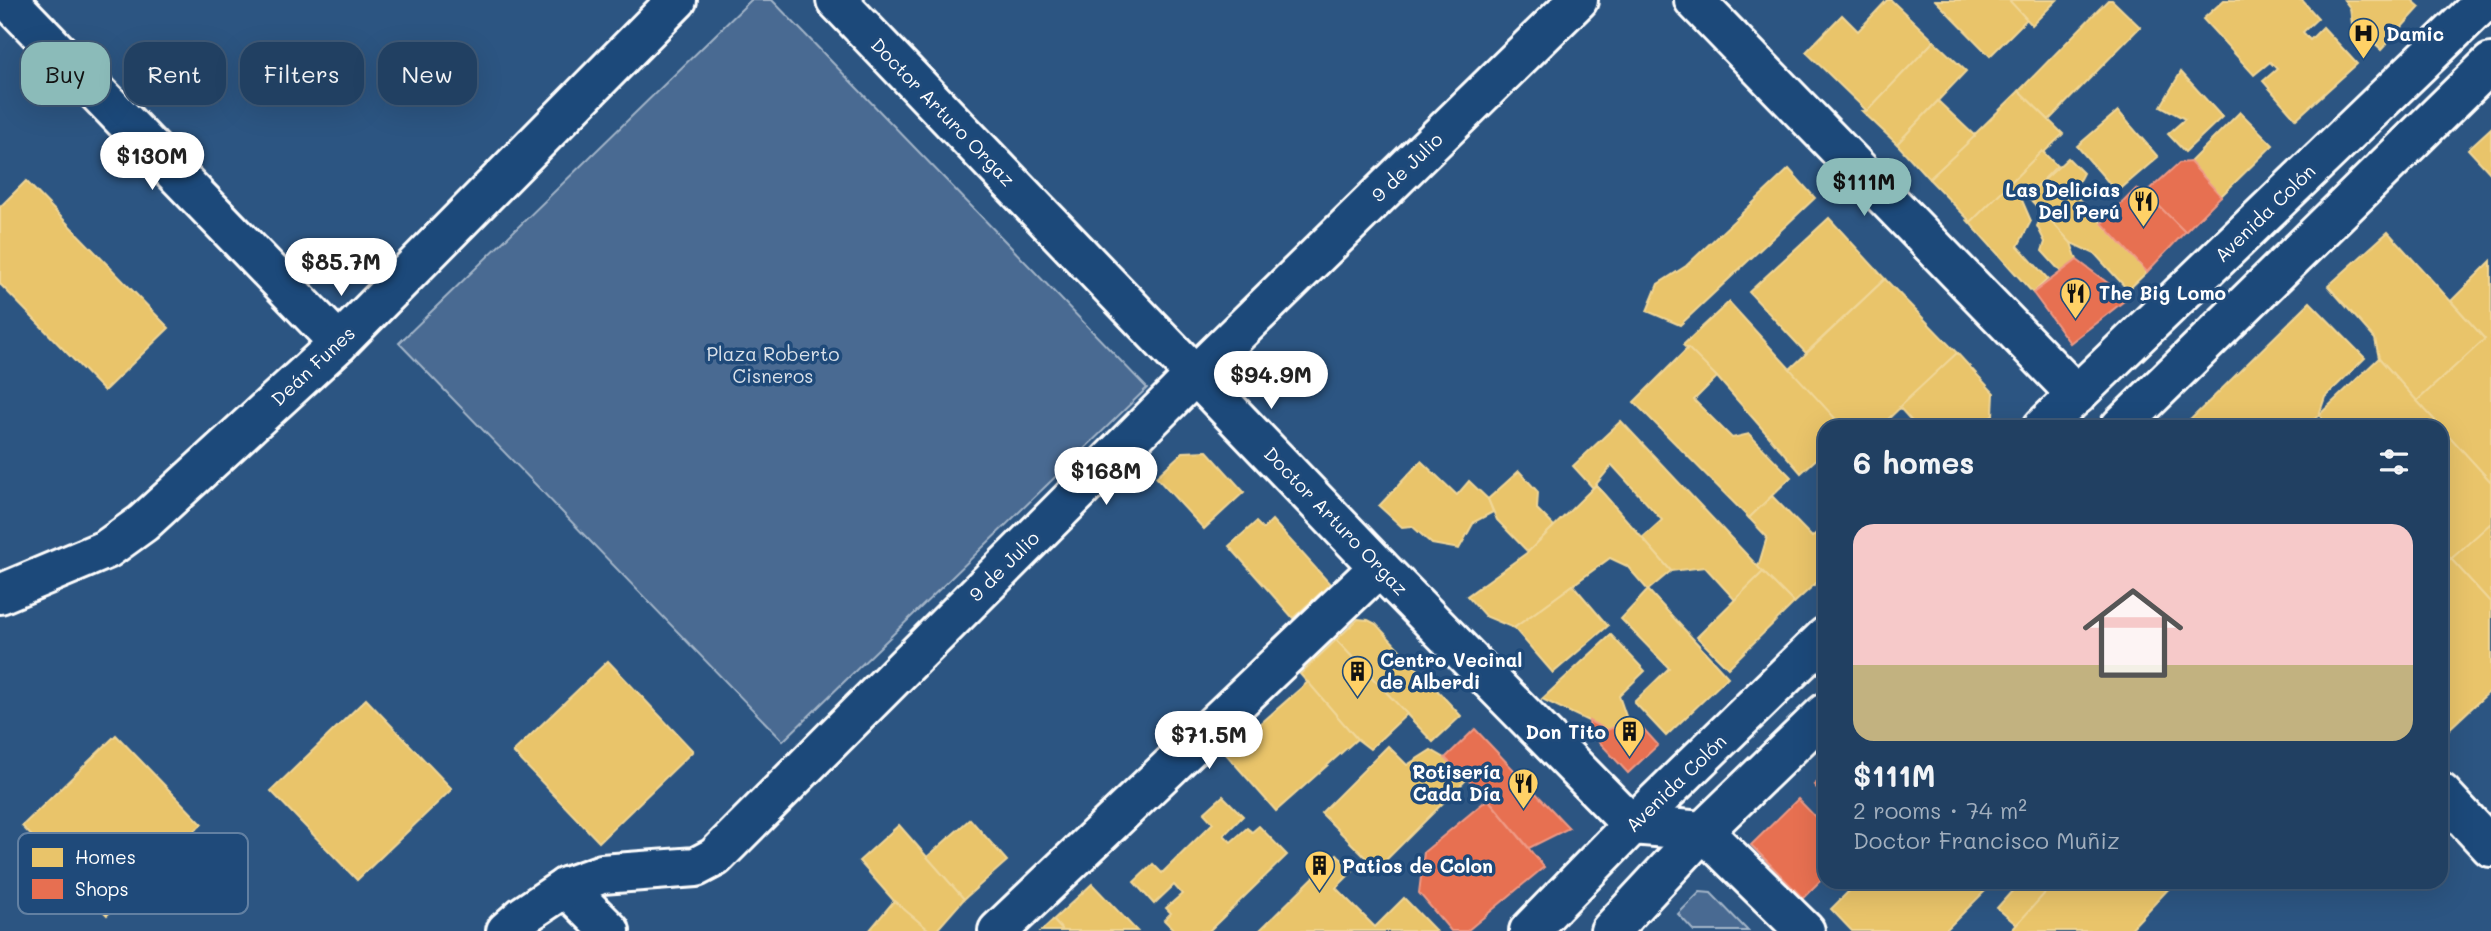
<!DOCTYPE html>
<html lang="en">
<head>
<meta charset="utf-8">
<style>
	:root { --surface:#214062; --page:#294768; --text:#f1f3f6; --muted:#a2afbe; --line:#3e5977; --accent:#8bbbb9 }
	body { margin:0; font-family:Mali,sans-serif; background:var(--page); color:var(--text); height:100vh; display:flex; flex-direction:column; font-size:26px; white-space:nowrap }
	* { box-sizing:border-box; margin:0 }
	p { font-size:23px; color:var(--muted) }
	.icon { flex:none; width:38px; height:38px; fill:none; stroke:currentColor; stroke-width:2; stroke-linecap:round; stroke-linejoin:round }
	.map { position:relative; flex:1; overflow:hidden }
	.side { position:absolute; left:1818px; top:420px; width:630px; height:469px; display:flex; flex-direction:column; background:var(--surface); border-radius:21px; box-shadow:0 7px 28px #0002,0 0 0 2px var(--line) }
	.side>* { flex:none }
	.top-card { position:absolute; left:21px; top:42px; width:665px; height:63px; display:flex; gap:14px }
	.price { position:absolute; translate:-50% -60px; padding:0 16px; border-radius:24px; background:#fff; color:#222; font-size:23px; line-height:46px; filter:drop-shadow(0 2px 4px #0008) }
	.price::after { content:''; position:absolute; left:50%; top:42px; width:21px; height:16px; margin-left:-10px; background:inherit; clip-path:polygon(0 0,100% 0,50% 100%) }
	.price.selected { background:var(--accent); color:#111 }
	ul { padding:0; list-style:none }
	li { display:grid; align-content:center; gap:14px; height:371px; padding:0 35px }
	li span { display:grid; place-items:center; height:217px; border-radius:21px; color:#555 }
	li>.icon { margin-inline-start:auto }
	span .icon { width:126px; height:126px; fill:#fffc; stroke-width:1 }
	li b { font-size:30px }
	h2 { display:flex; justify-content:space-between; align-items:center; height:84px; padding:0 35px; font-size:30px }
	.chip { padding:0 24px; border-radius:21px; background:var(--surface); box-shadow:0 7px 28px #0002,0 0 0 2px var(--line); font-size:24px; line-height:63px }
	.chip.selected { background:var(--accent); color:#111 }
	.map>svg:first-child { display:block }
	.green { fill:#486b92; stroke:#a4b5c8; stroke-width:2 }
	.homes { fill:#e9c46a; stroke:#f0d697; stroke-width:2 }
	.shops { fill:#e76f51; stroke:#ee9a85; stroke-width:2 }
	.lines { fill:none; stroke-linecap:round; stroke-linejoin:round }
	.street-casing { stroke:#fff; stroke-width:44 }
	.primary-casing { stroke:#fff; stroke-width:44 }
	.street { stroke:#1f4a7a; stroke-width:38 }
	.primary { stroke:#1f4a7a; stroke-width:38 }
	.labels { text-anchor:middle; stroke-width:7; stroke-linejoin:round; paint-order:stroke }
	.poi-label { font-size:19px; font-weight:bold; fill:#fff; stroke:#1f4a7a; text-anchor:start }
	.street-label { font-size:19px; fill:#fff; stroke:#1f4a7a }
	.park-label { font-size:19px; fill:#dae1e9; stroke:#1f4a7a }
	.key { fill:#1f4a7a; stroke:#6280a2; stroke-width:2 }
	.key-label { font-size:19px; fill:#fff }
</style>
</head>
<body>
<div class="map">
<svg width="2491" height="931" viewBox="0 0 2491 931">
	<rect width="100%" height="100%" fill="#2c5582"/>
	<filter id="ink" filterUnits="userSpaceOnUse"><feTurbulence type="fractalNoise" baseFrequency=".0143" numOctaves="2"/><feDisplacementMap in="SourceGraphic" scale="14" xChannelSelector="R" yChannelSelector="G"/><feConvolveMatrix kernelMatrix="1 2 1 2 8 2 1 2 1" color-interpolation-filters="sRGB"/></filter>
	<g filter="url(#ink)">
		<g class="green">
			<path d="M 751,0 L 772,0 L 1147,388 L 783,741 L 399,343 Z"/>
			<path d="M 1700,892 L 1711,893 L 1748,931 L 1694,931 L 1678,914 Z"/>
		</g>
		<g class="homes">
			<path d="M 1887,0 L 1891,0 L 1934,41 L 1867,111 L 1806,52 L 1842,15 L 1858,31 Z"/>
			<path d="M 1935,0 L 2009,0 L 2028,18 L 1990,56 Z"/>
			<path d="M 2009,0 L 2057,0 L 2032,25 Z"/>
			<path d="M 2108,0 L 2112,0 L 2140,27 L 2049,120 L 2019,91 Z"/>
			<path d="M 2224,0 L 2302,0 L 2318,18 L 2303,32 L 2310,40 L 2323,27 L 2357,64 L 2296,119 L 2263,81 L 2277,69 L 2270,62 L 2254,75 L 2203,19 Z"/>
			<path d="M 2344,0 L 2412,0 L 2420,7 L 2381,50 L 2352,24 L 2350,8 Z"/>
			<path d="M 1934,41 L 1966,71 L 1897,144 L 1862,111 L 1867,111 Z"/>
			<path d="M 2181,72 L 2222,117 L 2185,152 L 2168,134 L 2185,119 L 2161,106 Z"/>
			<path d="M 2019,91 L 2063,134 L 1971,222 L 1929,179 Z"/>
			<path d="M 1938,101 L 1975,136 L 1929,179 L 1897,144 Z"/>
			<path d="M 2118,111 L 2158,157 L 2117,192 L 2077,146 Z"/>
			<path d="M 2240,112 L 2273,145 L 2221,196 L 2190,162 Z"/>
			<path d="M 2491,128 L 2491,174 L 2468,149 Z"/>
			<path d="M 2042,151 L 2057,166 L 2027,196 L 2021,198 L 2031,221 L 2018,246 L 2048,279 L 2033,293 L 1968,221 L 1971,222 Z"/>
			<path d="M 2068,158 L 2083,173 L 2073,192 L 2147,272 L 2128,290 L 2095,254 L 2071,243 L 2027,196 Z"/>
			<path d="M 1789,169 L 1815,198 L 1680,325 L 1647,311 L 1658,284 L 1686,266 Z"/>
			<path d="M 26,181 L 169,328 L 104,391 L 0,284 L 0,207 Z"/>
			<path d="M 2044,213 L 2071,243 L 2077,260 L 2062,273 L 2042,251 L 2045,242 L 2037,226 Z"/>
			<path d="M 1829,218 L 1885,279 L 1806,353 L 1749,292 Z"/>
			<path d="M 2388,232 L 2485,339 L 2417,401 L 2379,358 L 2375,339 L 2328,286 Z"/>
			<path d="M 2491,261 L 2491,482 L 2417,401 L 2485,339 L 2451,301 Z"/>
			<path d="M 1885,279 L 1957,353 L 1880,427 L 1843,427 L 1789,370 Z"/>
			<path d="M 1729,302 L 1843,427 L 1825,427 L 1825,451 L 1801,473 L 1717,377 L 1683,345 Z"/>
			<path d="M 2310,302 L 2365,358 L 2325,397 L 2319,415 L 2306,427 L 2183,427 Z"/>
			<path d="M 1688,348 L 1717,377 L 1694,400 L 1732,438 L 1749,434 L 1791,477 L 1749,518 L 1634,402 Z"/>
			<path d="M 1957,353 L 1994,393 L 1993,415 L 1980,427 L 1917,427 L 1899,407 Z"/>
			<path d="M 2379,358 L 2417,401 L 2441,427 L 2330,427 L 2319,415 Z"/>
			<path d="M 1621,421 L 1763,572 L 1735,600 L 1705,567 L 1671,571 L 1642,538 L 1662,520 L 1612,465 L 1593,488 L 1573,466 Z"/>
			<path d="M 2441,427 L 2491,482 L 2491,524 L 2451,559 L 2441,548 Z"/>
			<path d="M 1207,451 L 1244,492 L 1204,529 L 1156,477 L 1183,452 Z"/>
			<path d="M 1421,461 L 1457,495 L 1469,481 L 1488,499 L 1493,512 L 1474,522 L 1459,549 L 1432,544 L 1412,526 L 1402,527 L 1379,506 Z"/>
			<path d="M 1519,471 L 1538,492 L 1537,509 L 1554,526 L 1528,552 L 1497,520 L 1488,499 Z"/>
			<path d="M 1596,485 L 1671,571 L 1648,590 L 1627,566 L 1610,558 L 1514,628 L 1485,616 L 1467,596 L 1528,552 Z"/>
			<path d="M 1772,496 L 1812,537 L 1825,525 L 1825,575 L 1794,603 L 1758,567 L 1767,537 L 1749,518 Z"/>
			<path d="M 1272,520 L 1330,584 L 1293,618 L 1229,546 L 1256,522 L 1263,529 Z"/>
			<path d="M 2491,523 L 2491,603 L 2451,559 Z"/>
			<path d="M 2451,559 L 2491,603 L 2491,690 L 2447,731 L 2441,725 L 2441,568 Z"/>
			<path d="M 1763,572 L 1794,603 L 1728,668 L 1697,637 Z"/>
			<path d="M 1573,585 L 1608,626 L 1553,673 L 1514,628 Z"/>
			<path d="M 1648,590 L 1728,677 L 1666,736 L 1634,702 L 1669,668 L 1621,619 Z"/>
			<path d="M 1358,619 L 1368,620 L 1376,624 L 1461,716 L 1433,742 L 1336,640 Z"/>
			<path d="M 1611,635 L 1645,671 L 1619,696 L 1628,722 L 1607,730 L 1542,699 Z"/>
			<path d="M 1336,640 L 1407,714 L 1370,749 L 1357,739 L 1300,674 Z"/>
			<path d="M 608,661 L 693,751 L 599,842 L 513,752 Z"/>
			<path d="M 1308,682 L 1357,739 L 1276,811 L 1226,754 Z"/>
			<path d="M 366,699 L 452,789 L 357,880 L 271,791 Z"/>
			<path d="M 116,735 L 202,824 L 107,915 L 22,826 Z"/>
			<path d="M 1388,746 L 1407,765 L 1431,750 L 1445,758 L 1467,779 L 1377,869 L 1321,813 Z"/>
			<path d="M 1223,796 L 1243,816 L 1224,835 L 1231,842 L 1247,828 L 1252,832 L 1259,826 L 1287,855 L 1209,931 L 1175,931 L 1164,920 L 1171,913 L 1166,908 L 1182,894 L 1174,885 L 1154,904 L 1134,882 L 1153,864 L 1162,873 L 1213,823 L 1204,813 Z"/>
			<path d="M 970,819 L 1007,861 L 964,899 L 927,857 Z"/>
			<path d="M 899,825 L 964,899 L 936,931 L 930,931 L 894,901 L 859,861 Z"/>
			<path d="M 1337,854 L 1353,871 L 1336,888 L 1375,927 L 1404,898 L 1436,931 L 1259,931 Z"/>
			<path d="M 1858,882 L 1994,882 L 1945,931 L 1852,931 L 1831,909 Z"/>
			<path d="M 2020,882 L 2055,882 L 2017,925 L 1997,908 Z"/>
			<path d="M 2055,882 L 2175,882 L 2129,931 L 2011,931 Z"/>
			<path d="M 1092,884 L 1137,931 L 1063,931 L 1053,920 Z"/>
			<path d="M 894,901 L 930,931 L 869,931 Z"/>
			<path d="M 1053,920 L 1063,931 L 1041,931 Z"/>
		</g>
		<g class="shops">
			<path d="M 2190,162 L 2221,196 L 2185,232 L 2146,193 L 2179,163 Z"/>
			<path d="M 2136,189 L 2146,193 L 2185,232 L 2147,272 L 2102,223 Z"/>
			<path d="M 2077,260 L 2128,298 L 2070,343 L 2033,293 Z"/>
			<path d="M 1589,721 L 1607,730 L 1628,722 L 1641,726 L 1658,745 L 1628,773 L 1590,732 Z"/>
			<path d="M 1475,729 L 1569,828 L 1529,848 L 1488,799 L 1445,758 Z"/>
			<path d="M 1825,776 L 1825,798 L 1814,785 Z"/>
			<path d="M 1488,799 L 1544,867 L 1467,931 L 1451,931 L 1419,893 L 1424,852 Z"/>
			<path d="M 1798,799 L 1825,827 L 1825,876 L 1803,898 L 1751,845 Z"/>
		</g>
		<g class="lines">
			<defs>
				<g id="street">
					<path d="M 8,0 L 339,343"/>
					<path d="M 836,0 L 1379,567 L 1632,825 L 1703,831 L 1805,931"/>
					<path d="M 1694,0 L 2077,395"/>
					<path d="M 0,594 L 107,549 L 143,523 L 339,343 L 677,0"/>
					<path d="M 2441,793 L 2491,847"/>
					<path d="M 566,887 L 610,931"/>
					<path d="M 506,931 L 524,915 L 566,887 L 602,874 L 696,867 L 715,857 L 1196,374 L 1578,0"/>
					<path d="M 998,931 L 1379,567"/>
				</g>
				<g id="primary">
					<path d="M 2043,427 L 2486,0"/>
					<path d="M 2120,427 L 2491,63"/>
					<path d="M 1529,931 L 1632,825 L 1825,637"/>
					<path d="M 1610,931 L 1703,831 L 1825,713"/>
				</g>
			</defs>
			<use href="#street" class="street-casing"/>
			<use href="#primary" class="primary-casing"/>
			<use href="#street" class="street"/>
			<use href="#primary" class="primary"/>
		</g>
	</g>
	<defs>
		<symbol id="hospital-pin" viewBox="-11 -11 22 30"><path d="M0 17L-7.5 6A9.5 9.5 0 1 1 7.5 6Z" fill="#ffd166" stroke="#1f4a7a"/><path d="M-5-5h3v3.5h4V-5h3V5h-3V1.5h-4V5h-3Z" fill="#111"/></symbol>
		<symbol id="restaurant-pin" viewBox="-11 -11 22 30"><path d="M0 17L-7.5 6A9.5 9.5 0 1 1 7.5 6Z" fill="#ffd166" stroke="#1f4a7a"/><path d="M-5-6h1v4h1v-4h1v4h1v-4h1v5L-1.5 .5V6h-2V.5L-5-1ZM5-6V6H3V1.5H1.5Q1.5-4 5-6Z" fill="#111"/></symbol>
		<symbol id="building-pin" viewBox="-11 -11 22 30"><path d="M0 17L-7.5 6A9.5 9.5 0 1 1 7.5 6Z" fill="#ffd166" stroke="#1f4a7a"/><path d="M-4-6H4V6H1V3H-1V6H-4ZM-2.5-4.3h1.7v1.8h-1.7ZM.8-4.3h1.7v1.8H.8ZM-2.5-1h1.7V.8h-1.7ZM.8-1h1.7V.8H.8Z" fill="#111"/></symbol>
	</defs>
	<g fill-rule="evenodd">
		<use href="#hospital-pin" x="2346" y="16" width="35" height="47"/>
		<use href="#restaurant-pin" x="2126" y="184" width="35" height="47"/>
		<use href="#restaurant-pin" x="2058" y="276" width="35" height="47"/>
		<use href="#building-pin" x="1340" y="654" width="35" height="47"/>
		<use href="#building-pin" x="1612" y="714" width="35" height="47"/>
		<use href="#restaurant-pin" x="1506" y="766" width="35" height="47"/>
		<use href="#building-pin" x="1302" y="848" width="35" height="47"/>
	</g>
	<g class="labels">
		<g class="poi-label">
			<text x="2386" y="41">Damic</text>
			<text x="2120" y="197" text-anchor="end">Las Delicias<tspan x="2120" dy="22">Del Perú</tspan></text>
			<text x="2099" y="300">The Big Lomo</text>
			<text x="1380" y="667">Centro Vecinal<tspan x="1380" dy="22">de Alberdi</tspan></text>
			<text x="1606" y="739" text-anchor="end">Don Tito</text>
			<text x="1501" y="779" text-anchor="end">Rotisería<tspan x="1501" dy="22">Cada Día</tspan></text>
			<text x="1342" y="873">Patios de Colon</text>
		</g>
		<g class="street-label">
			<text transform="translate(943 112) rotate(46)" y="7">Doctor Arturo Orgaz</text>
			<text transform="translate(1407 167) rotate(-44)" y="7">9 de Julio</text>
			<text transform="translate(2265 213) rotate(-44)" y="7">Avenida Colón</text>
			<text transform="translate(313 366) rotate(-43)" y="7">Deán Funes</text>
			<text transform="translate(1336 521) rotate(46)" y="7">Doctor Arturo Orgaz</text>
			<text transform="translate(1004 566) rotate(-45)" y="7">9 de Julio</text>
			<text transform="translate(1676 783) rotate(-44)" y="7">Avenida Colón</text>
		</g>
		<g class="park-label">
			<text x="773" y="361">Plaza Roberto<tspan x="773" dy="22">Cisneros</tspan></text>
		</g>
	</g>
	<rect x="18" y="833" width="230" height="81" rx="10" class="key"/>
	<rect x="32" y="848" width="31" height="19" fill="#e9c46a"/>
	<rect x="32" y="879" width="31" height="20" fill="#e76f51"/>
	<g class="key-label">
		<text x="75" y="864">Homes</text>
		<text x="75" y="896">Shops</text>
	</g>
</svg>
<b class="price" style="left:152px;top:192px">$130M</b>
<b class="price selected" style="left:1864px;top:218px">$111M</b>
<b class="price" style="left:341px;top:298px">$85.7M</b>
<b class="price" style="left:1271px;top:411px">$94.9M</b>
<b class="price" style="left:1106px;top:507px">$168M</b>
<b class="price" style="left:1209px;top:771px">$71.5M</b>
<div class="top-card">
<a class="chip selected">Buy</a>
<a class="chip">Rent</a>
<a class="chip">Filters</a>
<a class="chip">New</a>
</div>
<section class="side">
<h2>6 homes<svg class="icon" aria-label="filters" viewBox="0 0 24 24"><path d="M4 7h16M4 17h16"/><circle cx="9" cy="7" r="2"/><circle cx="15" cy="17" r="2"/></svg></h2>
<ul>
<li><span style="background:linear-gradient(#f6c9c9 65%,#c2b280 0)"><svg class="icon" aria-label="home" viewBox="0 0 24 24"><path d="M3 11l9-7 9 7M6 9v11h12V9"/></svg></span><div><b>$111M</b><p>2 rooms · 74 m²</p><p>Doctor Francisco Muñiz</p></div></li>
</ul>
</section>
</div>
</body>
</html>
